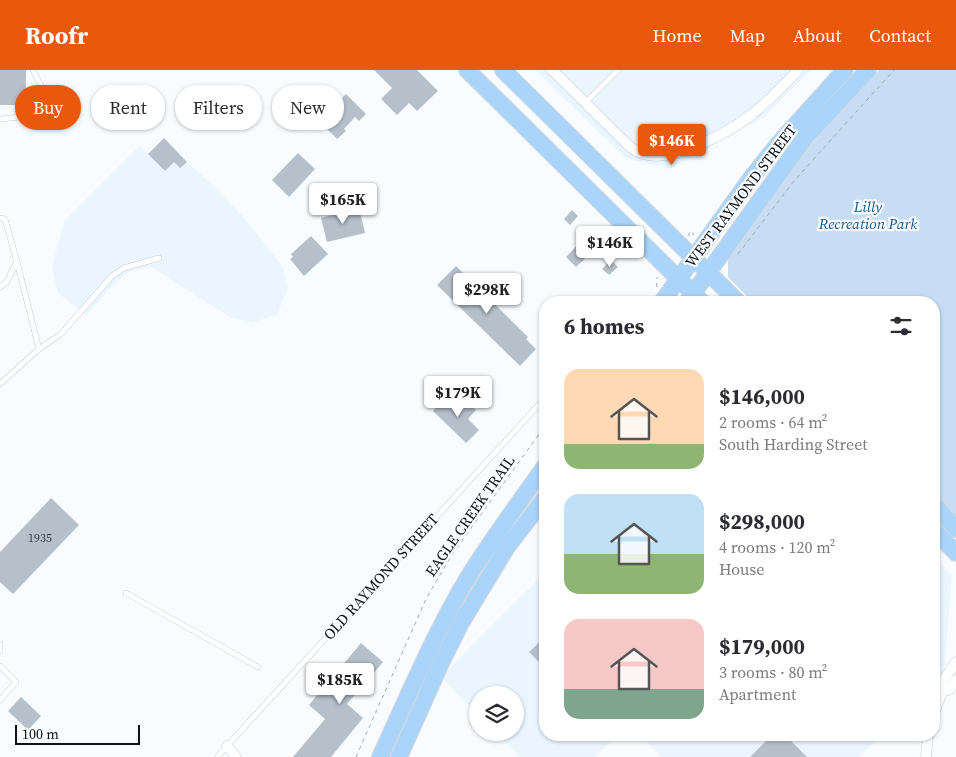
<!DOCTYPE html>
<html lang="en">
<head>
<meta charset="utf-8">
<style>
	:root { --surface:#fff; --page:#f2f2f3; --text:#2b2b33; --muted:#7c7c81; --accent:#ea580c }
	body { margin:0; font-family:"Source Serif 4",serif; background:var(--page); color:var(--text); height:100vh; display:flex; flex-direction:column; font-size:19px; white-space:nowrap }
	* { box-sizing:border-box; margin:0 }
	p { font-size:16px; color:var(--muted) }
	.icon { flex:none; width:28px; height:28px; fill:none; stroke:currentColor; stroke-width:2; stroke-linecap:round; stroke-linejoin:round }
	.map { position:relative; flex:1; overflow:hidden }
	.sheet { position:absolute; left:539px; top:226px; width:401px; height:445px; display:flex; flex-direction:column; background:var(--surface); border-radius:20px; box-shadow:0 1px 4px #0004 }
	.sheet>* { flex:none }
	.banner { position:absolute; left:15px; top:15px; width:449px; height:45px; display:flex; gap:10px }
	.buttons { position:absolute; left:469px; top:616px; display:grid; gap:10px }
	.buttons a { display:grid; place-items:center; width:55px; height:55px; border-radius:50%; background:var(--surface); box-shadow:0 1px 4px #0004; font-size:25px }
	.scale { position:absolute; left:15px; bottom:12px; width:125px; box-sizing:border-box; padding-left:5px; border:2px solid #0d1115; border-top:0; font-size:14px; line-height:18px; white-space:nowrap; color:#0d1115; -webkit-text-stroke:4px #f9fcfe; paint-order:stroke }
	.price { position:absolute; translate:-50% -42px; padding:0 11px; border-radius:5px; background:#fff; color:#222; font-size:16px; line-height:32px; filter:drop-shadow(0 1px 2px #0008) }
	.price::after { content:''; position:absolute; left:50%; top:30px; width:15px; height:11px; margin-left:-8px; background:inherit; clip-path:polygon(0 0,100% 0,50% 100%) }
	.price.on { background:var(--accent); color:#fff }
	ul { padding:0; list-style:none }
	li { display:flex; align-items:center; gap:15px; height:125px; padding:0 25px }
	li span { display:grid; place-items:center; flex:none; width:140px; height:100px; border-radius:15px; color:#555 }
	li>.icon { margin-inline-start:auto }
	span .icon { width:60px; height:60px; fill:#fffc; stroke-width:1 }
	li b { font-size:21px }
	h2 { display:flex; justify-content:space-between; align-items:center; height:60px; padding:0 25px; font-size:21px }
	.tag { padding:0 18px; border-radius:22px; background:var(--surface); box-shadow:0 1px 4px #0004; font-size:18px; line-height:45px }
	.tag.on { background:var(--accent); color:#fff }
	header { display:flex; align-items:center; gap:30px; box-sizing:border-box; height:70px; padding:0 25px; background:var(--accent); color:#fff }
	header strong { font-size:24px }
	nav { display:flex; gap:28px; margin-inline-start:auto; font-size:18px }
	.map>svg:first-child { display:block }
	.built { fill:#eaf5ff }
	.green { fill:#c6ddf3 }
	.building { fill:#b5c0cb }
	.lines { fill:none; stroke-linecap:round; stroke-linejoin:round }
	.service-casing { stroke:#c1ccd7; stroke-width:6 }
	.minor-casing { stroke:#c1ccd7; stroke-width:11 }
	.primary-casing { stroke:#d8d9da; stroke-width:18 }
	.path { stroke:#a6aaac; stroke-width:1; stroke-dasharray:4 4; stroke-linecap:butt }
	.service { stroke:#fff; stroke-width:5 }
	.minor { stroke:#fff; stroke-width:10 }
	.primary { stroke:#aad4fa; stroke-width:16 }
	.labels { text-anchor:middle; stroke-width:4.5; stroke-linejoin:round; paint-order:stroke }
	.number-label { font-size:12px; fill:#373d42 }
	.street-label { font-size:15px; fill:#0d1115; stroke:#f9fcfe }
	.park-label { font-size:15px; font-style:italic; fill:#135990; stroke:#f9fcfe }
</style>
</head>
<body>
<header>
<strong>Roofr</strong>
<nav><a>Home</a><a>Map</a><a>About</a><a>Contact</a></nav>
</header>
<div class="map">
<svg width="956" height="687" viewBox="0 0 956 687">
	<rect width="100%" height="100%" fill="#f9fcfe"/>
	<g class="built">
		<path d="M 535,0 L 811,0 L 764,47 L 671,98 L 627,89 Z"/>
		<path d="M 140,76 L 164,101 L 174,92 L 180,98 L 187,92 L 214,116 L 244,148 L 283,197 L 288,218 L 277,244 L 252,253 L 230,247 L 151,197 L 128,202 L 113,215 L 86,245 L 58,223 L 52,197 L 64,152 Z"/>
		<path d="M 934,487 L 952,505 L 944,602 L 934,612 Z"/>
		<path d="M 545,503 L 545,665 L 617,665 L 595,687 L 521,687 L 496,663 L 515,662 L 515,625 L 478,625 L 477,644 L 441,607 Z"/>
		<path d="M 640,665 L 881,665 L 859,687 L 662,687 Z"/>
	</g>
	<path class="green" d="M 879,0 L 956,0 L 956,451 L 934,427 L 934,232 L 753,232 L 728,207 L 728,190 L 805,82 L 839,42 Z"/>
	<g class="building">
		<rect x="0" y="0" width="26" height="35"/>
		<path d="M 374,0 L 417,0 L 438,21 L 417,41 L 409,33 L 397,45 L 381,29 L 392,18 Z"/>
		<path d="M 346,24 L 366,44 L 359,51 L 355,47 L 344,59 L 346,61 L 337,69 L 319,51 Z"/>
		<path d="M 164,68 L 187,92 L 180,98 L 174,92 L 165,101 L 148,84 Z"/>
		<path d="M 298,83 L 315,99 L 289,127 L 272,110 Z"/>
		<path d="M 359,138 L 365,163 L 327,172 L 321,148 Z"/>
		<path d="M 572,140 L 578,146 L 570,155 L 564,149 Z"/>
		<path d="M 311,166 L 328,184 L 304,206 L 290,189 L 293,187 L 291,184 Z"/>
		<path d="M 583,169 L 594,180 L 576,197 L 566,187 Z"/>
		<path d="M 611,190 L 618,197 L 609,205 L 602,199 Z"/>
		<path d="M 456,196 L 528,267 L 526,269 L 536,279 L 520,296 L 437,215 Z"/>
		<path d="M 446,327 L 454,335 L 461,327 L 476,340 L 468,349 L 479,360 L 466,373 L 433,341 Z"/>
		<path d="M 51,428 L 79,455 L 13,524 L 0,512 L 0,482 Z"/>
		<path d="M 545,567 L 545,598 L 529,582 Z"/>
		<path d="M 361,573 L 383,592 L 347,634 L 363,648 L 331,687 L 293,687 L 325,649 L 309,635 Z"/>
		<path d="M 21,627 L 41,646 L 28,660 L 8,641 Z"/>
		<path d="M 772,665 L 785,665 L 807,687 L 750,687 Z"/>
	</g>
	<g class="lines">
		<defs>
			<g id="service">
				<path d="M 585,33 L 618,0"/>
				<path d="M 0,49 L 39,45 L 50,38 C 49,26 38,12 33,0"/>
				<path d="M 0,148 L 5,149 L 17,192 L 6,213 L 0,217"/>
				<path d="M 17,192 L 39,279"/>
				<path d="M 0,314 L 39,279 L 61,264 L 112,206 L 124,198 L 159,188"/>
				<path d="M 126,523 L 258,597"/>
				<path d="M 0,574 L 0,581"/>
				<path d="M 0,596 L 16,612 L 0,630"/>
				<path d="M 217,687 L 545,328"/>
			</g>
			<g id="minor">
				<path d="M 552,0 L 627,74 C 633,80 640,84 648,85 C 677,90 728,63 751,45 C 768,32 783,16 798,0"/>
				<path d="M 942,622 L 950,619 L 956,610"/>
				<path d="M 934,643 L 942,622 L 942,613 L 956,592"/>
				<path d="M 227,676 L 236,687"/>
				<path d="M 926,687 L 928,665"/>
			</g>
			<g id="primary">
				<path d="M 467,0 L 702,232"/>
				<path d="M 503,0 L 738,232"/>
				<path d="M 662,232 L 751,108 L 779,73 L 845,0"/>
				<path d="M 687,232 L 804,69 L 868,0"/>
				<path d="M 934,434 L 956,459"/>
				<path d="M 934,460 L 956,483"/>
				<path d="M 380,687 C 408,627 433,566 467,509 C 491,470 519,433 545,396"/>
				<path d="M 399,687 L 441,593 L 461,553 L 507,477 L 545,428"/>
			</g>
		</defs>
		<use href="#service" class="service-casing"/>
		<use href="#minor" class="minor-casing"/>
		<use href="#primary" class="primary-casing"/>
		<g class="path">
			<path d="M 688,166 L 691,161 L 694,165"/>
			<path d="M 738,184 L 794,111 L 894,0"/>
			<path d="M 657,217 L 656,209 L 658,207"/>
			<path d="M 356,687 L 427,527 L 453,483 L 545,356"/>
		</g>
		<use href="#service" class="service"/>
		<use href="#minor" class="minor"/>
		<use href="#primary" class="primary"/>
	</g>
	<g class="labels">
		<g class="number-label">
			<text x="40" y="472">1935</text>
		</g>
		<g class="street-label">
			<text transform="translate(741 126) rotate(-53)" y="5">WEST RAYMOND STREET</text>
			<text transform="translate(470 446) rotate(-55)" y="5">EAGLE CREEK TRAIL</text>
			<text transform="translate(381 507) rotate(-48)" y="5">OLD RAYMOND STREET</text>
		</g>
		<g class="park-label">
			<text x="868" y="142">Lilly<tspan x="868" dy="17">Recreation Park</tspan></text>
		</g>
	</g>
</svg>
<div class="buttons">
<a><svg class="icon" aria-label="layers" viewBox="0 0 24 24"><path d="M12 4l9 5-9 5-9-5zM3 14l9 5 9-5"/></svg></a>
</div>
<div class="scale">100 m</div>
<b class="price on" style="left:672px;top:96px">$146K</b>
<b class="price" style="left:343px;top:155px">$165K</b>
<b class="price" style="left:610px;top:198px">$146K</b>
<b class="price" style="left:487px;top:245px">$298K</b>
<b class="price" style="left:458px;top:348px">$179K</b>
<b class="price" style="left:340px;top:635px">$185K</b>
<div class="banner">
<a class="tag on">Buy</a>
<a class="tag">Rent</a>
<a class="tag">Filters</a>
<a class="tag">New</a>
</div>
<section class="sheet">
<h2>6 homes<svg class="icon" aria-label="filters" viewBox="0 0 24 24"><path d="M4 7h16M4 17h16"/><circle cx="9" cy="7" r="2"/><circle cx="15" cy="17" r="2"/></svg></h2>
<ul>
<li><span style="background:linear-gradient(#ffd9b3 75%,#8fb573 0)"><svg class="icon" aria-label="home" viewBox="0 0 24 24"><path d="M3 11l9-7 9 7M6 9v11h12V9"/></svg></span><div><b>$146,000</b><p>2 rooms · 64 m²</p><p>South Harding Street</p></div></li>
<li><span style="background:linear-gradient(#bfe0f5 60%,#8fb573 0)"><svg class="icon" aria-label="home" viewBox="0 0 24 24"><path d="M3 11l9-7 9 7M6 9v11h12V9"/></svg></span><div><b>$298,000</b><p>4 rooms · 120 m²</p><p>House</p></div></li>
<li><span style="background:linear-gradient(#f6c9c9 70%,#7fa58c 0)"><svg class="icon" aria-label="home" viewBox="0 0 24 24"><path d="M3 11l9-7 9 7M6 9v11h12V9"/></svg></span><div><b>$179,000</b><p>3 rooms · 80 m²</p><p>Apartment</p></div></li>
</ul>
</section>
</div>
</body>
</html>
